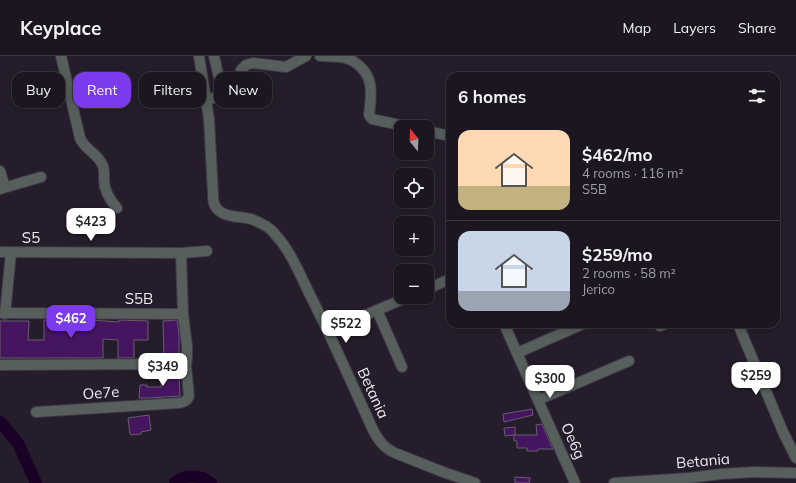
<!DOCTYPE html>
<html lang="en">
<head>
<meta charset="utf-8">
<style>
	:root { --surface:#1c1620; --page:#29232d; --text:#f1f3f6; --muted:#a09fa5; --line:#3a353e; --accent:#7c3aed }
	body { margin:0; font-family:Mulish,sans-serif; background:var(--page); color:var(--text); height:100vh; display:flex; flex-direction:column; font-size:15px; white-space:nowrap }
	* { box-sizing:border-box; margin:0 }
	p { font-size:13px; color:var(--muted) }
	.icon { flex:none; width:22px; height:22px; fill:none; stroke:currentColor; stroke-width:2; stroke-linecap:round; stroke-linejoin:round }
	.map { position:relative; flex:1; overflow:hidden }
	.side { position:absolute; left:446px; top:16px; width:334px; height:256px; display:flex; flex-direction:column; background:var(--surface); border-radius:12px; box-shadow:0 2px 10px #0003,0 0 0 1px var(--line) }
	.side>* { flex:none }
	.top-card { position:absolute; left:12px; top:16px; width:374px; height:36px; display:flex; gap:8px }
	.needle { width:26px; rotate:341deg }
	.fabs { position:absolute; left:394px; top:64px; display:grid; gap:8px }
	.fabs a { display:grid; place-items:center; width:40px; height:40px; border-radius:8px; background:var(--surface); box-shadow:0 2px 10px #0003,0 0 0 1px var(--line); font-size:20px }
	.price { position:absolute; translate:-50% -34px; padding:0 9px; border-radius:8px; background:#fff; color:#222; font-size:13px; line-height:26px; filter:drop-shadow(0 1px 2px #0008) }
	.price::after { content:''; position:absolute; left:50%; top:24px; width:12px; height:9px; margin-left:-6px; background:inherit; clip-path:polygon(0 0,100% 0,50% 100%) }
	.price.active { background:var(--accent); color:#fff }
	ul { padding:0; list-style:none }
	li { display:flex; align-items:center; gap:12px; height:100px; padding:0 12px }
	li+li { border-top:1px solid var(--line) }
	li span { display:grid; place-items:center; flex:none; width:112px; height:80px; border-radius:12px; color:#555 }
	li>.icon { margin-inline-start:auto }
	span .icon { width:48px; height:48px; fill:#fffc; stroke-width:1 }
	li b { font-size:17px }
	h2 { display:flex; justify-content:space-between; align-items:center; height:48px; padding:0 12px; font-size:17px }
	.chip { padding:0 14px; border-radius:12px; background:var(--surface); box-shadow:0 2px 10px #0003,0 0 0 1px var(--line); font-size:14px; line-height:36px }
	.chip.active { background:var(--accent); color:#fff }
	header { display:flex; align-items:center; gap:24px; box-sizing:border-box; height:56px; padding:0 20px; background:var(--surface); border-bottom:1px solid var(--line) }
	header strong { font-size:19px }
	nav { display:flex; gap:22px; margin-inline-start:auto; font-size:14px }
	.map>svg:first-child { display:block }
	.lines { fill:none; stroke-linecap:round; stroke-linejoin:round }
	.river { stroke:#1a0227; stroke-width:12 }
	.building { fill:#461560; stroke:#675e6e }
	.minor-casing { stroke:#413947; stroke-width:12 }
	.minor { stroke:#565f5b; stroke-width:10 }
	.labels { text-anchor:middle; stroke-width:3; stroke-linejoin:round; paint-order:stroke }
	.street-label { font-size:15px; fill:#eee8f2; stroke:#251d2b }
</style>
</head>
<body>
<header>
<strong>Keyplace</strong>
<nav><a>Map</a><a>Layers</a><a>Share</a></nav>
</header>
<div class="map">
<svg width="796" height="427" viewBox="0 0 796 427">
	<rect width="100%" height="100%" fill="#251d2b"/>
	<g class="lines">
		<g class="river">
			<path d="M 0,366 L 18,387 L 36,427"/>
			<path d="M 175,427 C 182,420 193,419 203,422 C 205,423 208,425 211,427"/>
		</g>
	</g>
	<g class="building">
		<path d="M 44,264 L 91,264 L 119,266 L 119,264 L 148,265 L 148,284 L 134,284 L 134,302 L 118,302 L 118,284 L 103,283 L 103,302 L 0,302 L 0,265 L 29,265 L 28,284 L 44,284 Z"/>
		<path d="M 177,264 L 179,278 L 179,301 L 164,301 L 163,265 Z"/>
		<path d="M 161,315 L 179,316 L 180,340 L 149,342 L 139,342 L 140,329 L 147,329 L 147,331 L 161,331 Z"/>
		<path d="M 532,353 L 533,359 L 504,366 L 503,358 Z"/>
		<path d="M 149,359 L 151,374 L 141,376 L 141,378 L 131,379 L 131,378 L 130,378 L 128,362 Z"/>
		<path d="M 542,368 L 553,393 L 538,393 L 538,395 L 527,395 L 527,392 L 517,392 L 517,385 L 514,385 L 514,379 L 537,379 L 536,369 Z"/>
		<path d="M 515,371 L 515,379 L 505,380 L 504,372 Z"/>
		<path d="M 515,421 L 530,422 L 529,427 L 515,427 Z"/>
	</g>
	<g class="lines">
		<defs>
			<g id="minor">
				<path d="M 61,0 L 80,82 C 85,94 97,97 102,108 C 105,113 104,118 104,124 C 104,135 110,144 117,152"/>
				<path d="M 199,0 L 209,63 L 213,138 C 213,142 213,146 215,150 C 222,162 239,160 251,163 C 259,166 269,170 274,177 C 290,194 299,216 309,237 C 332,282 352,328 373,374 C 379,385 384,392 395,397 L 443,416 L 475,427"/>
				<path d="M 214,0 L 223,39"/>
				<path d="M 320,0 C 328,1 337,0 345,2 C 357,5 368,16 370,28 C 372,37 370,50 369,59 L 372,63 L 409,71"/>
				<path d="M 207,44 L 223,39 L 235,34 L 237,31 L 239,29 L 241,14 L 246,9 L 253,7 L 286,11 L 306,0"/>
				<path d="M 427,75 L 445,79"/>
				<path d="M 0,115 L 5,131"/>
				<path d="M 0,133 L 41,121"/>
				<path d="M 0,196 L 181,197 L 207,195"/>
				<path d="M 427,233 L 450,223"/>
				<path d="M 377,254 L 402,311"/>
				<path d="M 0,257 L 183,258"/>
				<path d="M 5,258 L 11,197"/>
				<path d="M 504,268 L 575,427"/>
				<path d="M 738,268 L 783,376 L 796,402"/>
				<path d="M 660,270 L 665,268"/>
				<path d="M 328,275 L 408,241"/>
				<path d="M 517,297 L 583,268"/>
				<path d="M 0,309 L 166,308 L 186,310"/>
				<path d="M 538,344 L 629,305"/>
				<path d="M 36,356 L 179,347 C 184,346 187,345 189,340 L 186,310 L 187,302 L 187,290 L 183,258 L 181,197"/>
				<path d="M 614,427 L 689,422 L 721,418 L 754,416 L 796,417"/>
			</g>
		</defs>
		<use href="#minor" class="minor-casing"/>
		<use href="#minor" class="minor"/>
	</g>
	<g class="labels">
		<g class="street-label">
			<text x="31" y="187">S5</text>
			<text x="139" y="248">S5B</text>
			<text transform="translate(101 337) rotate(-4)" y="5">Oe7e</text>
			<text transform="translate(373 337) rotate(65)" y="5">Betania</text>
			<text transform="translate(573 385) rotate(66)" y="5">Oe6g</text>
			<text transform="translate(703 405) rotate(-5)" y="5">Betania</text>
		</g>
	</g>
</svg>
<div class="fabs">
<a><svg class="needle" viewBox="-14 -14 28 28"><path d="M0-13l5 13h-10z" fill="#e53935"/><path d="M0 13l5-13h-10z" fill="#a09fa5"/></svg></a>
<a><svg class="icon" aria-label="locate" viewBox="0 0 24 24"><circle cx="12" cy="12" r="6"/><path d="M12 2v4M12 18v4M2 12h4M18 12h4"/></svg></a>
<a>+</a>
<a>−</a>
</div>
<b class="price" style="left:91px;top:186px">$423</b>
<b class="price active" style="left:71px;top:283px">$462</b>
<b class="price" style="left:346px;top:288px">$522</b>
<b class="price" style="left:163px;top:331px">$349</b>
<b class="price" style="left:756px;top:340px">$259</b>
<b class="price" style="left:550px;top:343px">$300</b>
<div class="top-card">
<a class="chip">Buy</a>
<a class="chip active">Rent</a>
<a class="chip">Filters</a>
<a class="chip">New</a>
</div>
<section class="side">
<h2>6 homes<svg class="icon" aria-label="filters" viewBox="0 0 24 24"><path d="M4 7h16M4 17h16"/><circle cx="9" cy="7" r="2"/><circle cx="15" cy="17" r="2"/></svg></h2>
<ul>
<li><span style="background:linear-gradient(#ffd9b3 70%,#c2b280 0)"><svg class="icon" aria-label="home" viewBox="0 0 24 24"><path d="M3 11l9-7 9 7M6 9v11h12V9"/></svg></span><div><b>$462/mo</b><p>4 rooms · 116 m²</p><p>S5B</p></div></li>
<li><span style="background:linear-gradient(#c9d6e8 75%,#9aa5b1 0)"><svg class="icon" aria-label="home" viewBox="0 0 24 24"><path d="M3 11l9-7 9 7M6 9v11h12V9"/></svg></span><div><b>$259/mo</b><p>2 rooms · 58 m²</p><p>Jerico</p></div></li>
</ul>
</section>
</div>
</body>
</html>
